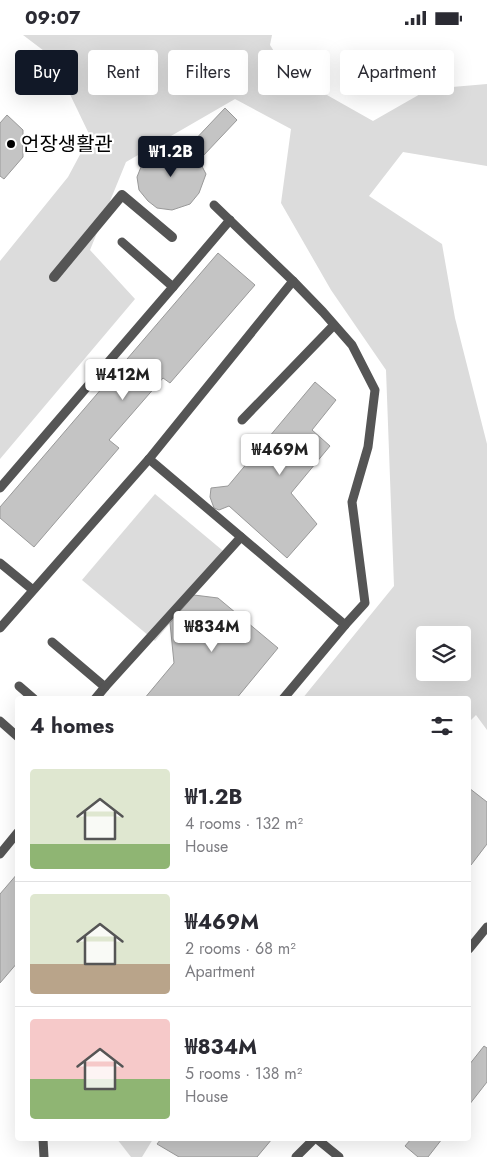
<!DOCTYPE html>
<html lang="en">
<head>
<meta charset="utf-8">
<style>
	:root { --surface:#fff; --page:#f7f7f7; --text:#2b2b33; --muted:#7c7c81; --line:#e1e1e2; --accent:#111827 }
	body { margin:0; font-family:Jost,"Noto Sans KR",sans-serif; background:var(--page); color:var(--text); height:100vh; display:flex; flex-direction:column; font-size:19px; white-space:nowrap }
	* { box-sizing:border-box; margin:0 }
	p { font-size:16px; color:var(--muted) }
	.icon { flex:none; width:28px; height:28px; fill:none; stroke:currentColor; stroke-width:2; stroke-linecap:round; stroke-linejoin:round }
	.map { position:relative; flex:1; overflow:hidden }
	.sheet { position:absolute; left:15px; top:661px; width:456px; height:445px; display:flex; flex-direction:column; background:var(--surface); border-radius:5px; box-shadow:0 5px 20px #0002 }
	.sheet>* { flex:none }
	.guide { position:absolute; left:15px; top:15px; width:458px; height:45px; display:flex; gap:10px }
	.controls { position:absolute; left:416px; top:591px; display:grid; gap:10px }
	.controls a { display:grid; place-items:center; width:55px; height:55px; border-radius:5px; background:var(--surface); box-shadow:0 5px 20px #0002; font-size:25px }
	.price { position:absolute; translate:-50% -42px; padding:0 11px; border-radius:5px; background:#fff; color:#222; font-size:16px; line-height:32px; filter:drop-shadow(0 1px 2px #0008) }
	.price::after { content:''; position:absolute; left:50%; top:30px; width:15px; height:11px; margin-left:-8px; background:inherit; clip-path:polygon(0 0,100% 0,50% 100%) }
	.price.active { background:var(--accent); color:#fff }
	ul { padding:0; list-style:none }
	li { display:flex; align-items:center; gap:15px; height:125px; padding:0 15px }
	li+li { border-top:1px solid var(--line) }
	li span { display:grid; place-items:center; flex:none; width:140px; height:100px; border-radius:5px; color:#555 }
	li>.icon { margin-inline-start:auto }
	span .icon { width:60px; height:60px; fill:#fffc; stroke-width:1 }
	li b { font-size:21px }
	h2 { display:flex; justify-content:space-between; align-items:center; height:60px; padding:0 15px; font-size:21px }
	.pill { padding:0 18px; border-radius:5px; background:var(--surface); box-shadow:0 5px 20px #0002; font-size:18px; line-height:45px }
	.pill.active { background:var(--accent); color:#fff }
	.status { display:flex; justify-content:space-between; align-items:center; height:35px; padding:0 25px; background:var(--surface); direction:ltr }
	.status svg { height:14px; fill:currentColor }
	.map>svg:first-child { display:block }
	.green { fill:#dcdcdc; fill-rule:evenodd }
	.building { fill:#c4c4c4; stroke:#999 }
	.lines { fill:none; stroke-linecap:round; stroke-linejoin:round }
	.lane { stroke:#555; stroke-width:9 }
	.street { stroke:#555; stroke-width:10 }
	.poi-dot { fill:#000; stroke:#fff; stroke-width:2 }
	.labels { text-anchor:middle; stroke-width:4.5; stroke-linejoin:round; paint-order:stroke }
	.poi-label { font-size:20px; fill:#000; stroke:#fff; text-anchor:start }
</style>
</head>
<body>
<div class="status"><b>09:07</b><svg viewBox="0 0 49 12"><path d="M0 12V9h3v3zM5 12V6h3v6zM10 12V3h3v9zM15 12V0h3v12zM26 1h20v11H26zM47 4h2v5h-2z"/></svg></div>
<div class="map">
<svg width="487" height="1122" viewBox="0 0 487 1122">
	<rect width="100%" height="100%" fill="#fff"/>
	<g class="green">
		<path d="M 23,0 L 272,0 L 270,10 L 288,38 L 373,86 L 429,54 L 487,49 L 487,131 L 403,117 L 369,161 L 442,209 L 455,283 L 487,409 L 487,695 L 476,680 L 469,687 L 469,664 L 302,664 L 394,551 L 386,335 L 331,255 L 281,168 L 291,94 L 235,64 L 126,127 L 90,215 L 135,264 L 0,424 L 0,226 L 68,142 L 90,101 L 52,22 ZM 425,600 L 462,600 L 462,638 L 425,638 Z"/>
		<path d="M 155,459 L 228,520 L 155,606 L 82,545 Z"/>
		<path d="M 117,1104 L 153,1104 L 142,1122 L 131,1122 Z"/>
	</g>
	<g class="building">
		<path d="M 225,73 L 237,85 L 203,121 L 191,109 Z"/>
		<path d="M 7,80 L 23,95 L 23,122 L 4,144 L 0,141 L 0,88 Z"/>
		<path d="M 168,113 L 182,113 L 195,118 L 206,139 L 199,158 L 190,169 L 172,175 L 157,173 L 148,166 L 139,155 L 137,142 L 143,127 L 155,117 Z"/>
		<path d="M 218,218 L 255,250 L 170,348 L 163,343 L 109,405 L 119,413 L 34,512 L 0,483 L 0,472 Z"/>
		<path d="M 315,347 L 336,365 L 312,395 L 330,411 L 291,458 L 317,489 L 287,523 L 229,471 L 219,475 L 214,473 L 210,462 L 211,453 L 228,451 Z"/>
		<path d="M 194,560 L 218,563 L 278,613 L 236,664 L 144,664 L 174,628 L 170,588 Z"/>
		<path d="M 469,753 L 487,767 L 487,809 L 471,830 L 469,828 Z"/>
		<path d="M 18,838 L 18,927 L 0,948 L 0,859 Z"/>
		<path d="M 484,1011 L 487,1013 L 487,1047 L 469,1070 L 469,1030 Z"/>
		<path d="M 161,1104 L 272,1104 L 257,1122 L 179,1122 L 157,1109 Z"/>
		<path d="M 411,1104 L 442,1104 L 428,1122 L 418,1122 L 405,1111 Z"/>
	</g>
	<g class="lines">
		<g class="lane">
			<path d="M 122,207 L 173,252 L 230,185"/>
			<path d="M 293,246 L 323,277 L 352,310 L 375,355 L 368,412 L 352,467 L 365,568 L 345,590"/>
			<path d="M 242,385 L 334,290"/>
			<path d="M 149,424 L 345,590 L 283,664"/>
			<path d="M 0,453 L 173,252"/>
			<path d="M 0,528 L 33,555"/>
			<path d="M 0,593 L 149,424 L 293,246 L 214,170"/>
			<path d="M 52,607 L 105,652 L 95,664"/>
			<path d="M 19,651 L 34,664"/>
			<path d="M 105,652 L 241,502"/>
			<path d="M 0,686 L 18,702"/>
			<path d="M 0,819 L 18,797"/>
			<path d="M 469,914 L 487,892"/>
			<path d="M 43,1104 L 44,1122"/>
			<path d="M 317,1104 L 339,1122"/>
			<path d="M 296,1122 L 314,1104"/>
		</g>
		<path class="street" d="M 54,242 L 122,160 L 172,202"/>
	</g>
	<circle class="poi-dot" cx="11" cy="109" r="5"/>
	<g class="labels">
		<g class="poi-label">
			<text x="21" y="116">언장생활관</text>
		</g>
	</g>
</svg>
<div class="controls">
<a><svg class="icon" aria-label="layers" viewBox="0 0 24 24"><path d="M12 4l9 5-9 5-9-5zM3 14l9 5 9-5"/></svg></a>
</div>
<b class="price active" style="left:171px;top:143px">₩1.2B</b>
<b class="price" style="left:123px;top:366px">₩412M</b>
<b class="price" style="left:280px;top:441px">₩469M</b>
<b class="price" style="left:212px;top:618px">₩834M</b>
<div class="guide">
<a class="pill active">Buy</a>
<a class="pill">Rent</a>
<a class="pill">Filters</a>
<a class="pill">New</a>
<a class="pill">Apartment</a>
</div>
<section class="sheet">
<h2>4 homes<svg class="icon" aria-label="filters" viewBox="0 0 24 24"><path d="M4 7h16M4 17h16"/><circle cx="9" cy="7" r="2"/><circle cx="15" cy="17" r="2"/></svg></h2>
<ul>
<li><span style="background:linear-gradient(#dfe7d0 75%,#8fb573 0)"><svg class="icon" aria-label="home" viewBox="0 0 24 24"><path d="M3 11l9-7 9 7M6 9v11h12V9"/></svg></span><div><b>₩1.2B</b><p>4 rooms · 132 m²</p><p>House</p></div></li>
<li><span style="background:linear-gradient(#dfe7d0 70%,#b9a48a 0)"><svg class="icon" aria-label="home" viewBox="0 0 24 24"><path d="M3 11l9-7 9 7M6 9v11h12V9"/></svg></span><div><b>₩469M</b><p>2 rooms · 68 m²</p><p>Apartment</p></div></li>
<li><span style="background:linear-gradient(#f6c9c9 60%,#8fb573 0)"><svg class="icon" aria-label="home" viewBox="0 0 24 24"><path d="M3 11l9-7 9 7M6 9v11h12V9"/></svg></span><div><b>₩834M</b><p>5 rooms · 138 m²</p><p>House</p></div></li>
</ul>
</section>
</div>
</body>
</html>
